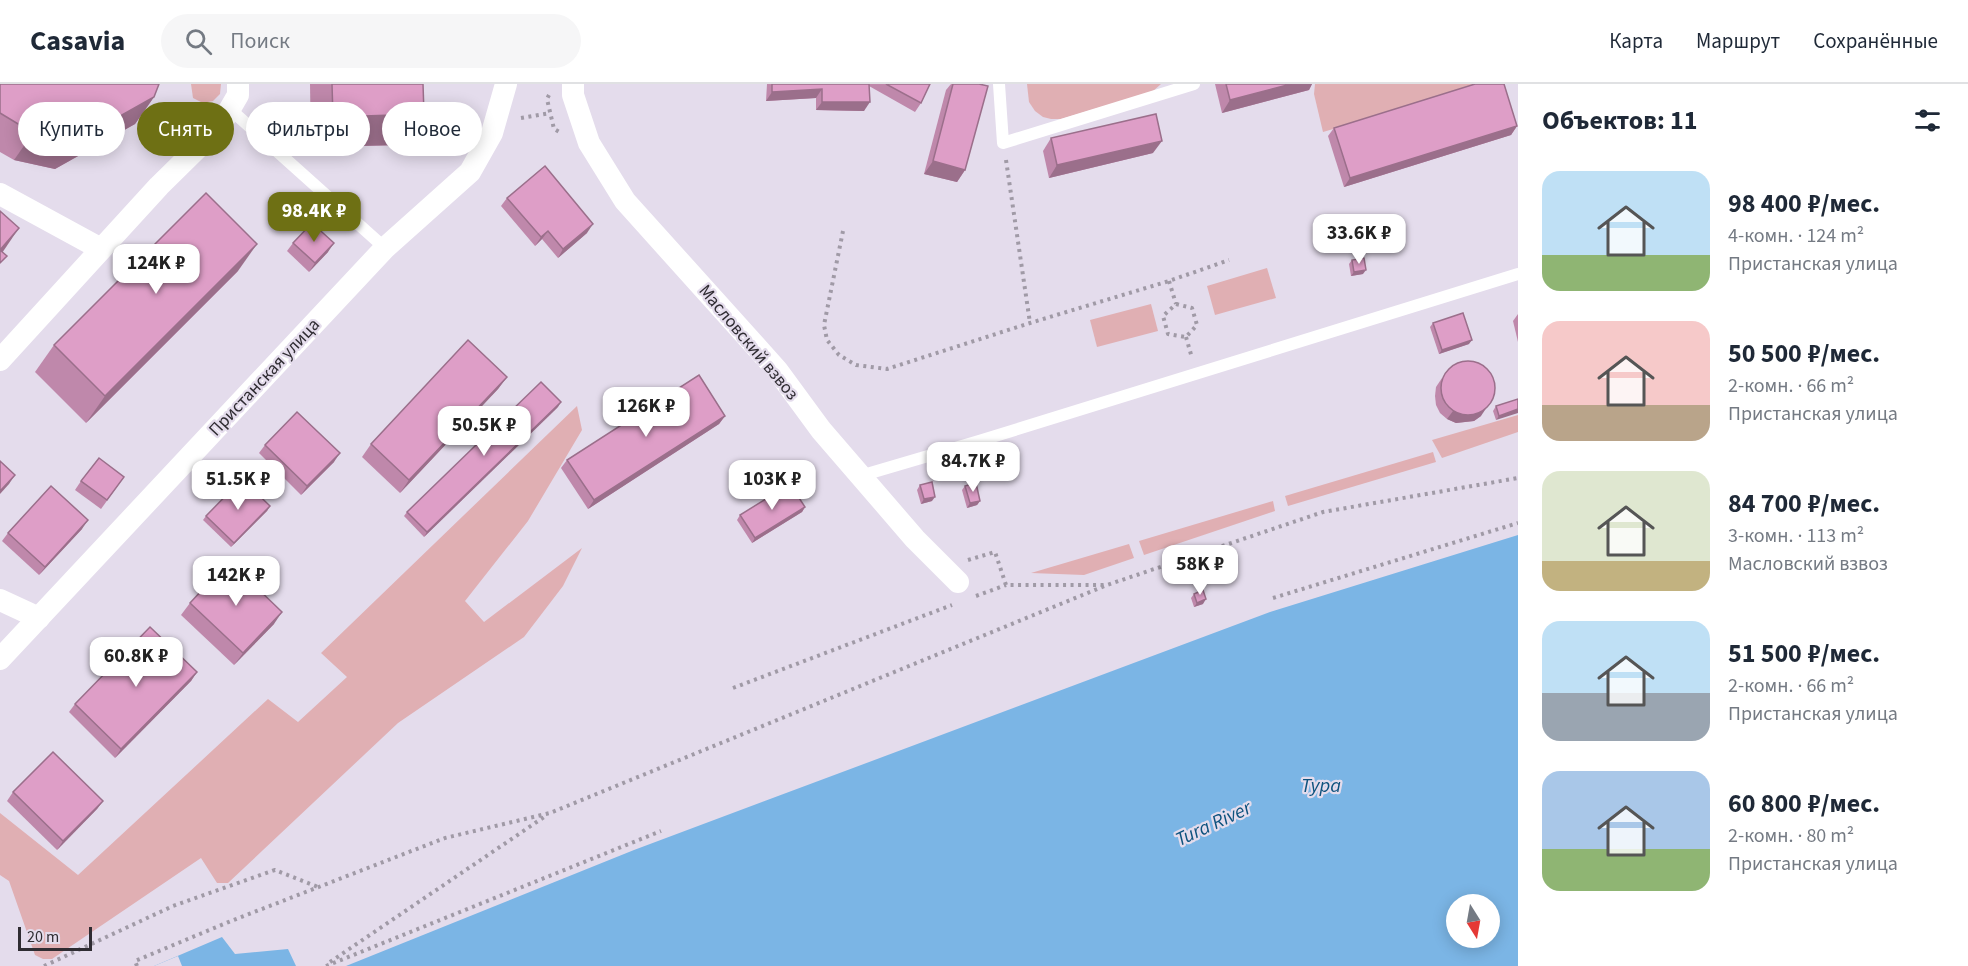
<!DOCTYPE html>
<html lang="ru">
<head>
<meta charset="utf-8">
<style>
	:root { --surface:#fff; --page:#f6f6f7; --text:#1f2937; --muted:#747a83; --line:#e0e1e3; --accent:#6e7014 }
	body { margin:0; font-family:"Source Sans 3",sans-serif; background:var(--page); color:var(--text); height:100vh; display:flex; flex-direction:column; font-size:22px; white-space:nowrap }
	* { box-sizing:border-box; margin:0 }
	p { font-size:20px; color:var(--muted) }
	.icon { flex:none; width:33px; height:33px; fill:none; stroke:currentColor; stroke-width:2; stroke-linecap:round; stroke-linejoin:round }
	.map { position:relative; flex:1; overflow:hidden }
	.sheet { display:flex; flex-direction:column; background:var(--surface); width:450px }
	.sheet>* { flex:none }
	.banner { position:absolute; left:18px; top:18px; width:570px; height:54px; display:flex; gap:12px }
	.needle { width:39px; rotate:169deg }
	.tools { position:absolute; left:1446px; top:810px; display:grid; gap:12px }
	.tools a { display:grid; place-items:center; width:54px; height:54px; border-radius:50%; background:var(--surface); box-shadow:0 3px 15px #0003; font-size:30px }
	.scale { position:absolute; left:18px; bottom:15px; width:74px; box-sizing:border-box; padding-left:6px; border:3px solid #2f2c32; border-top:0; font-size:16px; line-height:21px; white-space:nowrap; color:#2f2c32; -webkit-text-stroke:4px #e4dcec; paint-order:stroke }
	.price { position:absolute; translate:-50% -51px; padding:0 14px; border-radius:12px; background:#fff; color:#222; font-size:20px; line-height:39px; filter:drop-shadow(0 2px 3px #0008) }
	.price::after { content:''; position:absolute; left:50%; top:36px; width:18px; height:14px; margin-left:-9px; background:inherit; clip-path:polygon(0 0,100% 0,50% 100%) }
	.price.current { background:var(--accent); color:#fff }
	ul { padding:0; list-style:none }
	li { display:flex; align-items:center; gap:18px; height:150px; padding:0 24px }
	li span { display:grid; place-items:center; flex:none; width:168px; height:120px; border-radius:18px; color:#555 }
	li>.icon { margin-inline-start:auto }
	span .icon { width:72px; height:72px; fill:#fffc; stroke-width:1 }
	li b { font-size:26px }
	h2 { display:flex; justify-content:space-between; align-items:center; height:72px; padding:0 24px; font-size:26px }
	.pill { padding:0 21px; border-radius:27px; background:var(--surface); box-shadow:0 3px 15px #0003; font-size:21px; line-height:54px }
	.pill.current { background:var(--accent); color:#fff }
	header { display:flex; align-items:center; gap:36px; box-sizing:border-box; height:84px; padding:0 30px; background:var(--surface); border-bottom:2px solid var(--line) }
	header strong { font-size:28px }
	nav { display:flex; gap:33px; margin-inline-start:auto; font-size:21px }
	.search { width:420px; height:54px; background:var(--page); display:flex; align-items:center; gap:15px; box-sizing:border-box; padding:0 21px; border-radius:33px; color:var(--muted); font-size:22px }
	main { display:flex; flex:1; min-height:0 }
	.map>svg:first-child { display:block }
	.green { fill:#e0afb3 }
	.water { fill:#7bb5e5; fill-rule:evenodd }
	.pier { fill:#e4dcec }
	.lines { fill:none; stroke-linecap:round; stroke-linejoin:round }
	.path { stroke:#a09aa6; stroke-width:4; stroke-dasharray:3 4.5; stroke-linecap:butt }
	.lane { stroke:#fff; stroke-width:12 }
	.street { stroke:#fff; stroke-width:22 }
	.wall { fill:#bf88ab }
	.shaded-wall { fill:#9b6f8b }
	.building { fill:#de9ec7; stroke:#9b6f8b; stroke-width:1.5 }
	.labels { text-anchor:middle; stroke-width:4.5; stroke-linejoin:round; paint-order:stroke }
	.street-label { font-size:18px; fill:#2f2c32; stroke:#e4dcec }
	.water-label { font-size:20px; font-style:italic; fill:#0d527e; stroke:#e4dcec }
</style>
</head>
<body>
<header>
<strong>Casavia</strong>
<div class="search"><svg class="icon" aria-label="search" viewBox="0 0 24 24"><circle cx="10" cy="10" r="6"/><path d="M15 15l6 6"/></svg>Поиск</div>
<nav><a>Карта</a><a>Маршрут</a><a>Сохранённые</a></nav>
</header>
<main>
<div class="map">
<svg width="1518" height="882" viewBox="0 0 1518 882">
	<rect width="100%" height="100%" fill="#e4dcec"/>
	<g class="green">
		<path d="M 191,0 L 221,0 L 220,10 L 213,17 L 203,19 L 193,14 Z"/>
		<path d="M 1027,0 L 1161,0 L 1152,8 L 1061,35 L 1051,35 L 1043,33 L 1035,27 L 1029,18 Z"/>
		<path d="M 1315,0 L 1488,0 L 1323,48 L 1314,10 Z"/>
		<path d="M 1267,184 L 1276,214 L 1215,231 L 1207,202 Z"/>
		<path d="M 1151,220 L 1158,247 L 1097,263 L 1090,236 Z"/>
		<path d="M 577,322 L 582,346 L 528,437 L 465,517 L 484,538 L 582,464 L 563,502 L 524,553 L 398,639 L 228,799 L 217,799 L 201,774 L 52,875 L 43,875 L 35,871 L 9,797 L 0,791 L 0,729 L 78,791 L 268,615 L 298,638 L 347,593 L 321,569 Z"/>
		<path d="M 1518,331 L 1518,348 L 1442,374 L 1432,356 Z"/>
		<path d="M 1433,368 L 1436,378 L 1288,422 L 1285,412 Z"/>
		<path d="M 1273,417 L 1275,427 L 1144,471 L 1139,457 Z"/>
		<path d="M 1129,460 L 1134,474 L 1084,491 L 1031,489 Z"/>
	</g>
	<g class="water">
		<path d="M 1518,451 L 1518,882 L 346,882 L 634,766 L 1270,528 ZM 1490,820 L 1490,854 L 1456,854 L 1456,820 Z"/>
		<path d="M 222,853 L 235,870 L 288,865 L 296,882 L 154,882 Z"/>
	</g>
	<path class="pier" d="M 178,872 L 182,882 L 154,882 Z"/>
	<g class="lines">
		<g class="path">
			<path d="M 549,11 L 547,15 L 554,45 L 561,49"/>
			<path d="M 521,34 L 550,29"/>
			<path d="M 1006,76 L 1030,239"/>
			<path d="M 843,147 L 824,241 L 827,256 L 839,271 L 856,281 L 887,285 L 1030,239 L 1169,197 L 1229,176"/>
			<path d="M 1169,197 L 1176,220"/>
			<path d="M 1176,220 L 1192,224 L 1197,241 L 1186,253 L 1168,250 L 1163,232 Z"/>
			<path d="M 1186,253 L 1192,274"/>
			<path d="M 968,476 L 995,468 L 1006,501 L 1104,501"/>
			<path d="M 976,512 L 1006,501"/>
			<path d="M 1273,514 L 1518,439"/>
			<path d="M 733,604 L 952,521"/>
			<path d="M 330,878 L 547,731"/>
			<path d="M 44,882 L 173,822 L 275,786 L 318,803"/>
			<path d="M 137,882 L 135,877 L 231,837 L 445,754 L 550,729 L 1107,501 L 1323,428 L 1518,394"/>
			<path d="M 326,882 L 661,747"/>
		</g>
		<g class="lane">
			<path d="M 999,0 L 1003,59 L 1194,0"/>
			<path d="M 231,26 L 385,164"/>
			<path d="M 860,392 L 979,357 L 1518,190"/>
		</g>
		<g class="street">
			<path d="M 573,0 L 573,11 L 589,59 L 625,117 L 777,286 L 821,346 L 915,455 L 958,498"/>
			<path d="M 0,110 L 101,165"/>
			<path d="M 0,276 L 159,102 L 220,42 L 238,11 L 238,0"/>
			<path d="M 0,516 L 39,534"/>
			<path d="M 0,575 L 385,164 L 470,88 L 492,49 L 506,0"/>
		</g>
	</g>
	<g class="wall">
		<path d="M 0,0 L 154,13 L 135,40 L 55,85 L 14,76 L 0,68 Z"/>
		<path d="M 310,0 L 423,0 L 424,30 L 402,61 L 311,63 Z"/>
		<path d="M 767,0 L 930,0 L 921,19 L 915,28 L 869,2 L 864,27 L 816,26 L 816,14 L 766,17 Z"/>
		<path d="M 951,0 L 979,0 L 965,86 L 957,98 L 924,90 L 946,6 Z"/>
		<path d="M 1215,0 L 1312,0 L 1309,6 L 1222,29 Z"/>
		<path d="M 1517,42 L 1511,51 L 1344,103 L 1328,52 L 1334,44 Z"/>
		<path d="M 1051,54 L 1153,69 L 1049,94 L 1043,67 Z"/>
		<path d="M 507,114 L 587,149 L 558,174 L 542,155 L 535,162 L 501,122 Z"/>
		<path d="M 293,159 L 328,168 L 309,188 L 287,167 Z"/>
		<path d="M 1352,176 L 1363,190 L 1351,192 L 1349,180 Z"/>
		<path d="M 238,187 L 86,339 L 35,288 L 54,261 Z"/>
		<path d="M 1518,230 L 1518,258 L 1513,237 Z"/>
		<path d="M 1433,239 L 1469,260 L 1439,270 L 1430,243 Z"/>
		<path d="M 507,293 L 498,305 L 400,409 L 362,373 L 371,360 Z"/>
		<path d="M 1442,294 L 1481,332 L 1474,337 L 1456,339 L 1447,335 L 1440,329 L 1436,321 L 1435,312 L 1436,303 Z"/>
		<path d="M 1518,315 L 1496,336 L 1493,327 L 1496,322 Z"/>
		<path d="M 558,323 L 424,453 L 404,432 L 407,428 Z"/>
		<path d="M 725,332 L 719,340 L 588,425 L 561,384 L 567,376 Z"/>
		<path d="M 265,361 L 334,378 L 301,411 L 259,369 Z"/>
		<path d="M 124,393 L 101,425 L 75,406 L 81,397 Z"/>
		<path d="M 920,401 L 932,417 L 921,420 L 917,406 Z"/>
		<path d="M 965,402 L 980,417 L 977,421 L 967,424 L 962,406 Z"/>
		<path d="M 270,422 L 267,427 L 231,463 L 203,436 L 206,432 Z"/>
		<path d="M 805,423 L 802,428 L 752,459 L 737,436 L 740,431 Z"/>
		<path d="M 82,445 L 39,491 L 2,457 L 8,449 Z"/>
		<path d="M 1194,510 L 1203,520 L 1194,523 L 1191,514 Z"/>
		<path d="M 190,519 L 274,540 L 234,581 L 181,531 Z"/>
		<path d="M 197,588 L 191,597 L 115,674 L 69,628 L 75,620 Z"/>
		<path d="M 13,708 L 103,717 L 97,725 L 57,766 L 7,717 Z"/>
	</g>
	<g class="shaded-wall">
		<path d="M 1291,0 L 1312,0 L 1309,6 L 1222,29 L 1230,16 Z"/>
		<path d="M 822,5 L 816,14 L 766,17 L 772,8 Z"/>
		<path d="M 154,13 L 135,40 L 55,85 L 14,76 L 33,49 Z"/>
		<path d="M 822,18 L 870,18 L 864,27 L 816,26 Z"/>
		<path d="M 424,30 L 402,61 L 311,63 L 333,33 Z"/>
		<path d="M 1517,42 L 1511,51 L 1344,103 L 1350,94 Z"/>
		<path d="M 1162,57 L 1153,69 L 1049,94 L 1057,81 Z"/>
		<path d="M 933,77 L 965,86 L 957,98 L 924,90 Z"/>
		<path d="M 593,140 L 587,149 L 558,174 L 563,165 Z"/>
		<path d="M 19,144 L 0,172 L 0,166 Z"/>
		<path d="M 548,147 L 542,155 L 535,162 L 541,153 Z"/>
		<path d="M 334,159 L 328,168 L 309,188 L 315,179 Z"/>
		<path d="M 257,160 L 238,187 L 86,339 L 105,312 Z"/>
		<path d="M 1366,186 L 1363,190 L 1351,192 L 1354,188 Z"/>
		<path d="M 1472,256 L 1469,260 L 1439,270 L 1442,266 Z"/>
		<path d="M 507,293 L 498,305 L 400,409 L 409,396 Z"/>
		<path d="M 561,318 L 558,323 L 424,453 L 427,448 Z"/>
		<path d="M 1487,323 L 1481,332 L 1474,337 L 1456,339 L 1447,335 L 1453,327 Z"/>
		<path d="M 1518,325 L 1518,329 L 1496,336 L 1499,332 Z"/>
		<path d="M 725,332 L 719,340 L 588,425 L 594,416 Z"/>
		<path d="M 340,369 L 334,378 L 301,411 L 307,402 Z"/>
		<path d="M 15,391 L 9,400 L 0,410 L 0,407 Z"/>
		<path d="M 935,413 L 932,417 L 921,420 L 924,415 Z"/>
		<path d="M 980,417 L 977,421 L 967,424 L 970,419 Z"/>
		<path d="M 270,422 L 267,427 L 231,463 L 234,459 Z"/>
		<path d="M 805,423 L 802,428 L 752,459 L 755,454 Z"/>
		<path d="M 88,436 L 82,445 L 39,491 L 45,483 Z"/>
		<path d="M 1206,515 L 1203,520 L 1194,523 L 1197,519 Z"/>
		<path d="M 282,528 L 274,540 L 234,581 L 243,569 Z"/>
		<path d="M 197,588 L 191,597 L 115,674 L 121,665 Z"/>
		<path d="M 103,717 L 97,725 L 57,766 L 63,757 Z"/>
	</g>
	<g class="building">
		<path d="M 0,0 L 159,0 L 154,13 L 74,58 L 33,49 L 0,29 Z"/>
		<path d="M 332,0 L 423,0 L 424,30 L 333,33 Z"/>
		<path d="M 772,0 L 869,0 L 870,18 L 822,18 L 822,5 L 772,8 Z"/>
		<path d="M 886,0 L 930,0 L 921,19 Z"/>
		<path d="M 953,0 L 979,0 L 988,2 L 965,86 L 933,77 Z"/>
		<path d="M 1226,0 L 1291,0 L 1230,16 Z"/>
		<path d="M 1475,0 L 1504,0 L 1517,42 L 1350,94 L 1334,44 Z"/>
		<path d="M 1156,30 L 1162,57 L 1057,81 L 1051,54 Z"/>
		<path d="M 545,82 L 593,140 L 563,165 L 548,147 L 541,153 L 507,114 Z"/>
		<path d="M 206,109 L 257,160 L 105,312 L 54,261 Z"/>
		<path d="M 0,127 L 19,144 L 0,166 Z"/>
		<path d="M 312,139 L 334,159 L 315,179 L 293,159 Z"/>
		<path d="M 0,166 L 7,172 L 0,179 Z"/>
		<path d="M 1364,174 L 1366,186 L 1354,188 L 1352,176 Z"/>
		<path d="M 1463,229 L 1472,256 L 1442,266 L 1433,239 Z"/>
		<path d="M 468,256 L 507,293 L 409,396 L 371,360 Z"/>
		<circle cx="1468" cy="304" r="27"/>
		<path d="M 699,291 L 725,332 L 594,416 L 567,376 Z"/>
		<path d="M 541,298 L 561,318 L 427,448 L 407,428 Z"/>
		<path d="M 1518,315 L 1518,325 L 1499,332 L 1496,322 Z"/>
		<path d="M 297,328 L 340,369 L 307,402 L 265,361 Z"/>
		<path d="M 99,374 L 124,393 L 107,416 L 81,397 Z"/>
		<path d="M 0,377 L 15,391 L 0,407 Z"/>
		<path d="M 242,395 L 270,422 L 234,459 L 206,432 Z"/>
		<path d="M 932,398 L 935,413 L 924,415 L 920,401 Z"/>
		<path d="M 976,399 L 980,417 L 970,419 L 965,402 Z"/>
		<path d="M 790,400 L 805,423 L 755,454 L 740,431 Z"/>
		<path d="M 51,402 L 88,436 L 45,483 L 8,449 Z"/>
		<path d="M 229,477 L 282,528 L 243,569 L 190,519 Z"/>
		<path d="M 1203,506 L 1206,515 L 1197,519 L 1194,510 Z"/>
		<path d="M 150,543 L 197,588 L 121,665 L 75,620 Z"/>
		<path d="M 53,668 L 103,717 L 63,757 L 13,708 Z"/>
	</g>
	<g class="labels">
		<g class="street-label">
			<text transform="translate(749 258) rotate(50)" y="6">Масловский взвоз</text>
			<text transform="translate(264 293) rotate(-47)" y="6">Пристанская улица</text>
		</g>
		<g class="water-label">
			<text x="1321" y="708">Тура</text>
			<text transform="translate(1213 739) rotate(-25)" y="7">Tura River</text>
		</g>
	</g>
</svg>
<div class="tools">
<a><svg class="needle" viewBox="-14 -14 28 28"><path d="M0-13l5 13h-10z" fill="#e53935"/><path d="M0 13l5-13h-10z" fill="#747a83"/></svg></a>
</div>
<div class="scale">20 m</div>
<b class="price current" style="left:314px;top:159px">98.4K ₽</b>
<b class="price" style="left:1359px;top:181px">33.6K ₽</b>
<b class="price" style="left:156px;top:211px">124K ₽</b>
<b class="price" style="left:646px;top:354px">126K ₽</b>
<b class="price" style="left:484px;top:373px">50.5K ₽</b>
<b class="price" style="left:973px;top:409px">84.7K ₽</b>
<b class="price" style="left:238px;top:427px">51.5K ₽</b>
<b class="price" style="left:772px;top:427px">103K ₽</b>
<b class="price" style="left:1200px;top:512px">58K ₽</b>
<b class="price" style="left:236px;top:523px">142K ₽</b>
<b class="price" style="left:136px;top:604px">60.8K ₽</b>
<div class="banner">
<a class="pill">Купить</a>
<a class="pill current">Снять</a>
<a class="pill">Фильтры</a>
<a class="pill">Новое</a>
</div>
</div>
<section class="sheet">
<h2>Объектов: 11<svg class="icon" aria-label="filters" viewBox="0 0 24 24"><path d="M4 7h16M4 17h16"/><circle cx="9" cy="7" r="2"/><circle cx="15" cy="17" r="2"/></svg></h2>
<ul>
<li><span style="background:linear-gradient(#bfe0f5 70%,#8fb573 0)"><svg class="icon" aria-label="home" viewBox="0 0 24 24"><path d="M3 11l9-7 9 7M6 9v11h12V9"/></svg></span><div><b>98 400 ₽/мес.</b><p>4-комн. · 124 m²</p><p>Пристанская улица</p></div></li>
<li><span style="background:linear-gradient(#f6c9c9 70%,#b9a48a 0)"><svg class="icon" aria-label="home" viewBox="0 0 24 24"><path d="M3 11l9-7 9 7M6 9v11h12V9"/></svg></span><div><b>50 500 ₽/мес.</b><p>2-комн. · 66 m²</p><p>Пристанская улица</p></div></li>
<li><span style="background:linear-gradient(#dfe7d0 75%,#c2b280 0)"><svg class="icon" aria-label="home" viewBox="0 0 24 24"><path d="M3 11l9-7 9 7M6 9v11h12V9"/></svg></span><div><b>84 700 ₽/мес.</b><p>3-комн. · 113 m²</p><p>Масловский взвоз</p></div></li>
<li><span style="background:linear-gradient(#bfe0f5 60%,#9aa5b1 0)"><svg class="icon" aria-label="home" viewBox="0 0 24 24"><path d="M3 11l9-7 9 7M6 9v11h12V9"/></svg></span><div><b>51 500 ₽/мес.</b><p>2-комн. · 66 m²</p><p>Пристанская улица</p></div></li>
<li><span style="background:linear-gradient(#a9c7e8 65%,#8fb573 0)"><svg class="icon" aria-label="home" viewBox="0 0 24 24"><path d="M3 11l9-7 9 7M6 9v11h12V9"/></svg></span><div><b>60 800 ₽/мес.</b><p>2-комн. · 80 m²</p><p>Пристанская улица</p></div></li>
</ul>
</section>
</main>
</body>
</html>
